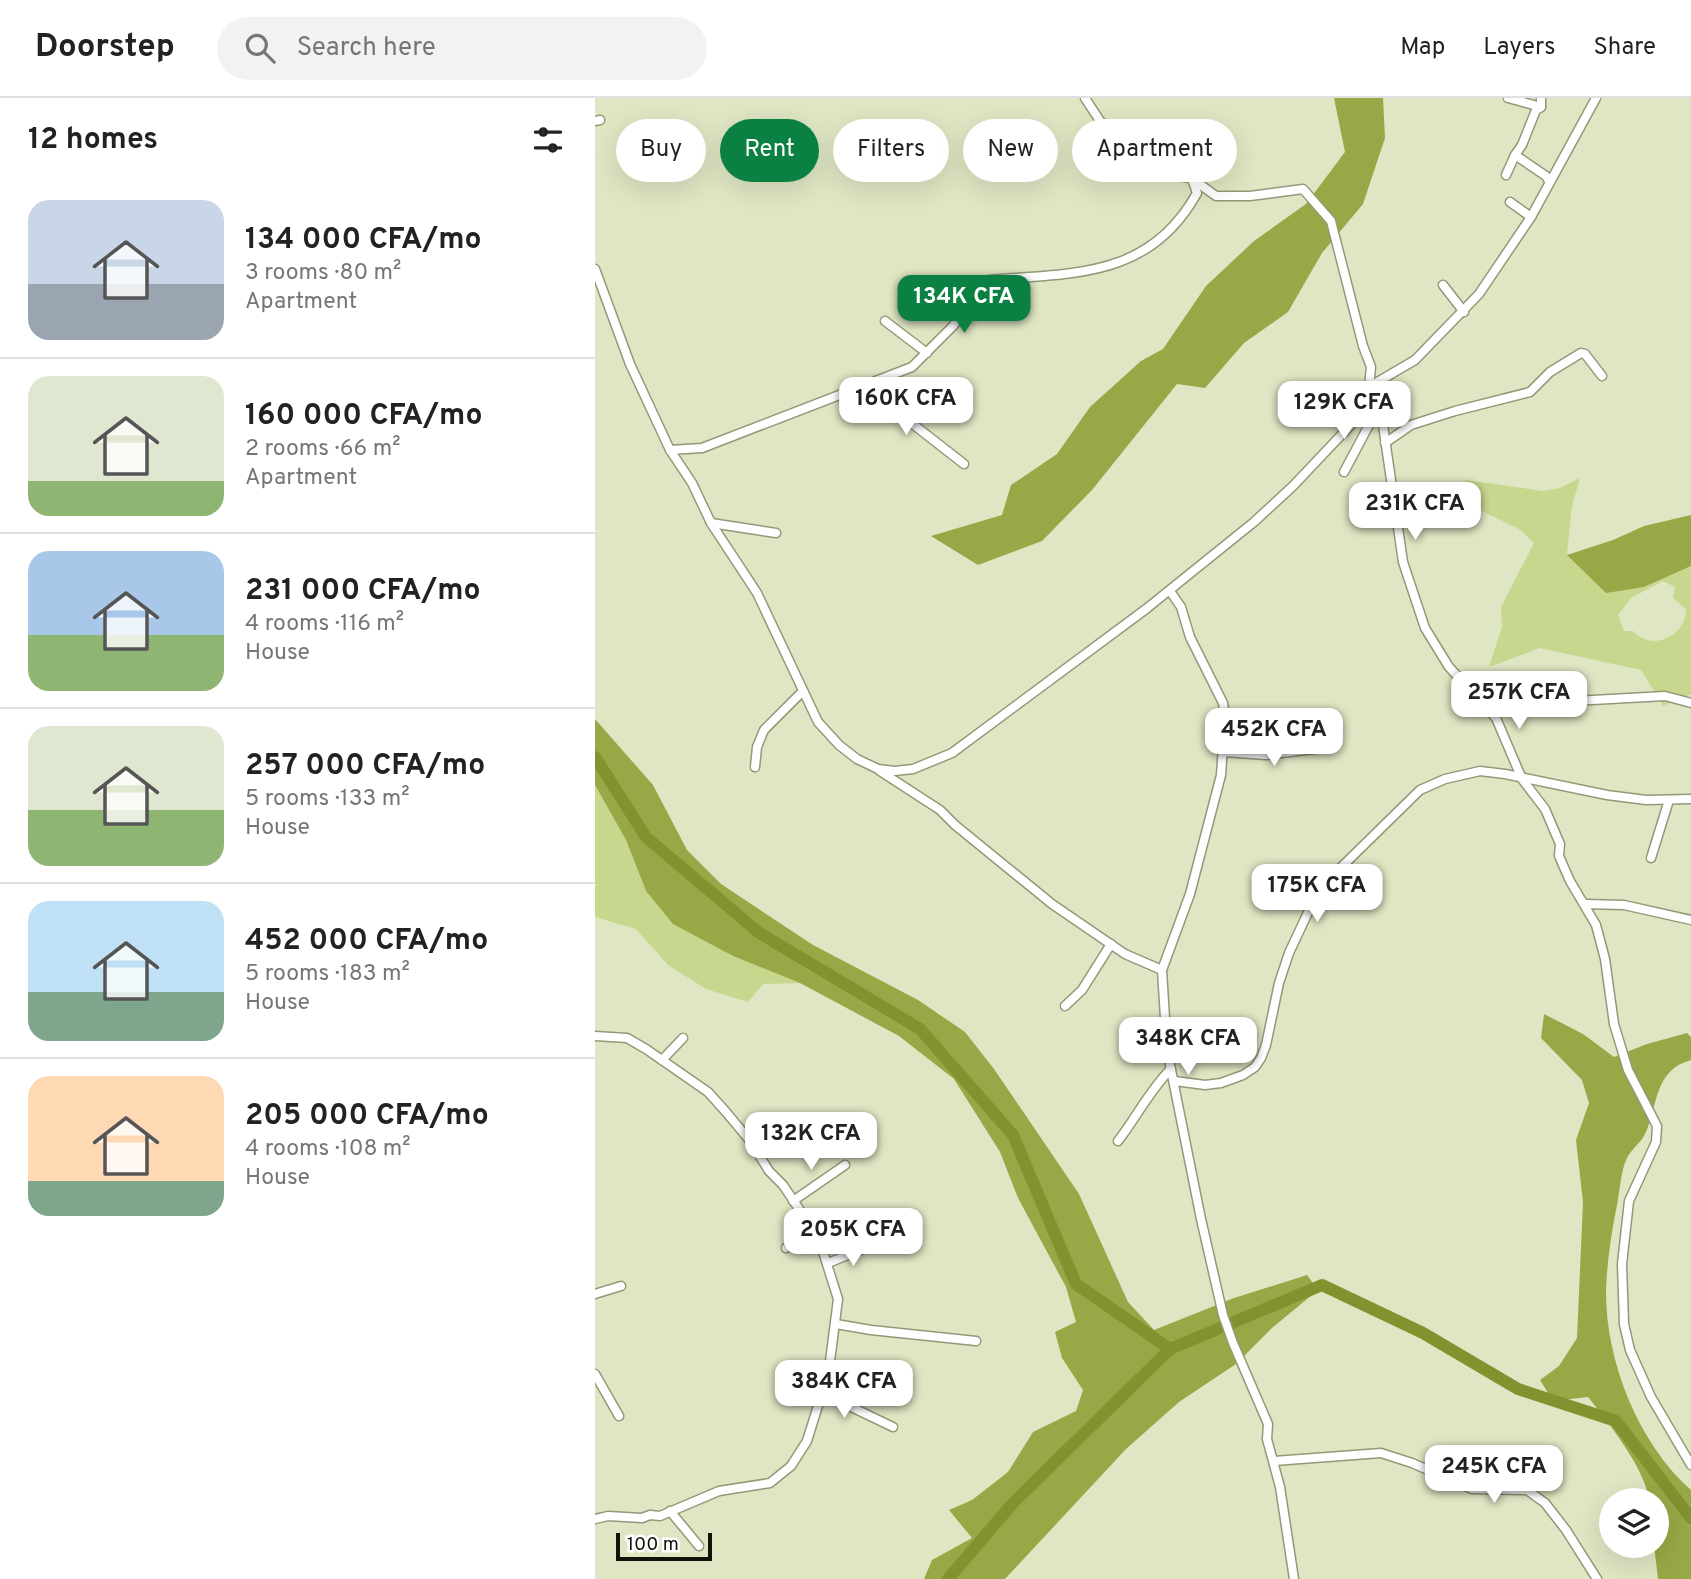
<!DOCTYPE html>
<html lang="en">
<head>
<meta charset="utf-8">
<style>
	:root { --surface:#fff; --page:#f2f2f2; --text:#222; --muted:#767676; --line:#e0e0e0; --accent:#0b8043 }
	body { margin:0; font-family:Overpass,sans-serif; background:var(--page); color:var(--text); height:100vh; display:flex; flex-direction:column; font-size:26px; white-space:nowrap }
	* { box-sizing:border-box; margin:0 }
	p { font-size:23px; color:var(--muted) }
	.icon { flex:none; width:38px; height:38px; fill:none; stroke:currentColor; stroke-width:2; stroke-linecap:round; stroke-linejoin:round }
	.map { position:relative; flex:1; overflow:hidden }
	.details { display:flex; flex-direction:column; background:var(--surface); width:595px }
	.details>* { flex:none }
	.guide { position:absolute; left:21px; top:21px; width:665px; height:63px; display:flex; gap:14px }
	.buttons { position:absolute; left:1004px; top:1390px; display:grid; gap:14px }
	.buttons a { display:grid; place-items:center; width:70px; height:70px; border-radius:50%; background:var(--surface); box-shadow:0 7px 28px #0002; font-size:35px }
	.scale { position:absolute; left:21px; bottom:18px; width:96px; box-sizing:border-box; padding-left:7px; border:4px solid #101307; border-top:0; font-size:19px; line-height:24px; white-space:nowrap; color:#101307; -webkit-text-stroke:5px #fff; paint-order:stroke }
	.price { position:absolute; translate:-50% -60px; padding:0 16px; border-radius:14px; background:#fff; color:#222; font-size:23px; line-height:46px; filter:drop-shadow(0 2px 4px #0008) }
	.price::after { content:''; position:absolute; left:50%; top:42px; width:21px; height:16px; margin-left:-10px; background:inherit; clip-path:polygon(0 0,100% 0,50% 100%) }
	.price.active { background:var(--accent); color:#fff }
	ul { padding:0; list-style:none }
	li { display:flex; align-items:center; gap:21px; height:175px; padding:0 28px }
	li+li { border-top:2px solid var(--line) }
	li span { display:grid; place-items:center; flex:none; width:196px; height:140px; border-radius:21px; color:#555 }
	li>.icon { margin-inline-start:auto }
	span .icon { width:84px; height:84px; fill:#fffc; stroke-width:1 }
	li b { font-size:30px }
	h2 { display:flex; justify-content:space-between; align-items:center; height:84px; padding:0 28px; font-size:30px }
	.pill { padding:0 24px; border-radius:32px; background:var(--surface); box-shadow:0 7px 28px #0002; font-size:24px; line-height:63px }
	.pill.active { background:var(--accent); color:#fff }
	header { display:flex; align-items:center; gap:42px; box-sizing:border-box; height:98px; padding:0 35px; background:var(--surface); border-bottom:2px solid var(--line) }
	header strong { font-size:33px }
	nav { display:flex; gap:38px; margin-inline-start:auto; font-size:24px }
	.search { width:490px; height:63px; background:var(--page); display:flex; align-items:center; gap:18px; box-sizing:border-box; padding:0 24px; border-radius:38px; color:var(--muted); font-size:26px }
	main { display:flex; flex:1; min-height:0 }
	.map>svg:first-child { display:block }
	.green { fill:#c8d78e; fill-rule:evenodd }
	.forest { fill:#98a846 }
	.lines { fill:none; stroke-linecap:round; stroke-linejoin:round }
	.river { stroke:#83922e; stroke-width:12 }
	.minor-casing { stroke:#929978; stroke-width:11 }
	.minor { stroke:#fff; stroke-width:8 }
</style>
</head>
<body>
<header>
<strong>Doorstep</strong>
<div class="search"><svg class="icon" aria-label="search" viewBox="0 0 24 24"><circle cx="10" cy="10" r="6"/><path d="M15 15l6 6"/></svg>Search here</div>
<nav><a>Map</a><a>Layers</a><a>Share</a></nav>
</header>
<main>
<section class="details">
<h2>12 homes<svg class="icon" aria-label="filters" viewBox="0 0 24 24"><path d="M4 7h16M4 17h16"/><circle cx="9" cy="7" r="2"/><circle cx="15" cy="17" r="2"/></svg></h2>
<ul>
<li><span style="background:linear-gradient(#c9d6e8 60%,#9aa5b1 0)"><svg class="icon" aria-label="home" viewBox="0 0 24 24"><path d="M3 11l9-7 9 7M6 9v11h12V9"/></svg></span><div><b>134 000 CFA/mo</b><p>3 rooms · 80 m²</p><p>Apartment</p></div></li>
<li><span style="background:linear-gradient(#dfe7d0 75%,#8fb573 0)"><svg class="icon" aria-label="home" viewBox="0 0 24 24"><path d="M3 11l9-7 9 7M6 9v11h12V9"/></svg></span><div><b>160 000 CFA/mo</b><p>2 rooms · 66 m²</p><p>Apartment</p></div></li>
<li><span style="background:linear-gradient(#a9c7e8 60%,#8fb573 0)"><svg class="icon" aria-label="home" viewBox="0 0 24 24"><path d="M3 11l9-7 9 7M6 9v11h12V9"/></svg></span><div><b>231 000 CFA/mo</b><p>4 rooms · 116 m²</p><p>House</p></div></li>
<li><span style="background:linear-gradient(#dfe7d0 60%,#8fb573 0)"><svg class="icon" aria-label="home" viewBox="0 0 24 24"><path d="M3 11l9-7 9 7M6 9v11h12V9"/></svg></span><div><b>257 000 CFA/mo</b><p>5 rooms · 133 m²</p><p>House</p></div></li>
<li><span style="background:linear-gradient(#bfe0f5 65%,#7fa58c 0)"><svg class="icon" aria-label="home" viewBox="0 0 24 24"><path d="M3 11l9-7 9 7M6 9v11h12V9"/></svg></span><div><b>452 000 CFA/mo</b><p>5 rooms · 183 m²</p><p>House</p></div></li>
<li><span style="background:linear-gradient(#ffd9b3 75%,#7fa58c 0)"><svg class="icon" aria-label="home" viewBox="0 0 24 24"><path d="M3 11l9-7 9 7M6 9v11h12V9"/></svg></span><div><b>205 000 CFA/mo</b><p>4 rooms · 108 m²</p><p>House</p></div></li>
</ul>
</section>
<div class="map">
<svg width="1096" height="1481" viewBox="0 0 1096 1481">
	<rect width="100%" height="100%" fill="#dee6c3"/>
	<g class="green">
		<path d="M 985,380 L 977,408 L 972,456 L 1011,494 L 1049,489 L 1096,468 L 1096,596 L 1068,608 L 1046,572 L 945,550 L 894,569 L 907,529 L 906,509 L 939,445 L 924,431 L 860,400 L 871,382 L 948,393 L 965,390 ZM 1068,483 L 1080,489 L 1078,500 L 1091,511 C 1092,537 1057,555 1038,533 L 1029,533 L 1023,517 L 1036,500 Z"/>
		<path d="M 0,687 L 31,742 L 51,793 L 138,858 L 205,885 L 168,886 L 153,904 L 111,891 L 73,867 L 41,831 L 0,819 Z"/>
	</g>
	<g class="forest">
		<path d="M 739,0 L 788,0 L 790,40 L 768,106 L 727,155 L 693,214 L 649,245 L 610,290 L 582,286 L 497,392 L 447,443 L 383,467 L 336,438 L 407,417 L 416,387 L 462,356 L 495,309 L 546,263 L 568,251 L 611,188 L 659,143 L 711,106 L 750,54 Z"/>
		<path d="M 1096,417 L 1096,468 L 1049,489 L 1011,495 L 972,457 L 1018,442 L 1049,428 Z"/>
		<path d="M 0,621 L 58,687 L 92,752 L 126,786 L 218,847 L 323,902 L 370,934 L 399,971 L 484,1096 L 533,1204 L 559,1232 L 639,1200 L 712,1177 L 723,1192 L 677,1230 L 641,1266 L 584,1304 L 531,1351 L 410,1481 L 329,1481 L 337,1462 L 377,1440 L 354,1412 L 377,1402 L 413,1374 L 438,1334 L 481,1313 L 488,1292 L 467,1260 L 460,1234 L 481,1224 L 471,1189 L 423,1100 L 405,1054 L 359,981 L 304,938 L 205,885 L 138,858 L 78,826 L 51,793 L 31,742 L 0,687 Z"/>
		<path d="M 949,916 L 988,936 L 1019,959 L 1052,946 L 1092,935 L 1096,939 L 1096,962 C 1059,972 1063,1007 1051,1034 C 1047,1044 1037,1050 1032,1060 C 1025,1074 1025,1096 1021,1112 C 1016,1137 1012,1166 1011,1191 C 1010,1262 1043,1345 1096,1392 L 1096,1481 L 1063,1481 L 1059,1447 L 1062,1447 L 1062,1402 L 1054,1402 C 1050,1370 1013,1324 993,1299 L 958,1303 L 945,1282 L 964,1268 L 982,1240 L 988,1104 L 981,1042 L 994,1005 L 987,982 L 946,940 Z"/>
	</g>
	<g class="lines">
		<g class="river">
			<path d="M 0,659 L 51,739 L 163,834 L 325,931 L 418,1037 L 481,1186 L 575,1251"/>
			<path d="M 353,1481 L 418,1405 L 575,1251 L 727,1187 L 828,1235 L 923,1291 L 1021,1323 L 1096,1420"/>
		</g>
		<defs>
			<g id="minor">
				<path d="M 490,0 L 505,23 L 522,39 L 575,77 L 596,80 L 621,98 L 655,98 L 708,91 L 736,123 L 768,248 L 776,269 L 774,289 L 791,311 L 788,327 L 808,464 L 830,530 L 854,569 L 901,620 L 927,681 L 950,711 L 965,746 L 964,758 L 975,783 L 1001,827 L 1010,861 L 1019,926 L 1033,972 L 1062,1028 L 1061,1044 L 1034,1103 L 1027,1166 L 1029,1226 L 1035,1252 L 1056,1299 L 1096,1367"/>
				<path d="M 913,0 L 946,9"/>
				<path d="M 946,0 L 946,9 L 941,12 L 927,47 L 920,57 L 951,78 L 954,83"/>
				<path d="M 0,23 L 5,22"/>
				<path d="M 911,77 L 920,57"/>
				<path d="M 915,104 L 936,119"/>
				<path d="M 0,171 L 35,266 L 75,352 L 97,385 L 116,425 L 162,495 L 223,624 L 244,647 L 262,661 L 283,671 L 300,673 L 318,671 L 357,655 L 551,511 L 659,424 L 698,388 L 769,313 L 774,289 L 820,262 L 884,196 L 936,119 L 1001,0"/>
				<path d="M 848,187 L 869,214"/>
				<path d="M 290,223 L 332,255"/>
				<path d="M 276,286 L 296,309 L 369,366"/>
				<path d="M 790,345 L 816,327 L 860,313 L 935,294 L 955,274 L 986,255 L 990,256 L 1007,278"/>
				<path d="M 75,352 L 107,350 L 317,269 L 358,228 L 388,186 L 394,182 C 480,175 555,180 602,95 L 597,81"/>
				<path d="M 749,374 L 774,327 L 769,313"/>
				<path d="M 798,398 L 817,401 L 848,424"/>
				<path d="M 116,425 L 181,435"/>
				<path d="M 575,493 L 586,509 L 595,539 L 628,605 L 630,618 L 626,677 L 595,796 L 567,872 L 572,952 L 606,1121 L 628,1217 L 638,1245 L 673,1326 L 672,1341 L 685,1389 L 699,1481"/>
				<path d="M 888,604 L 924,606 L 1070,598 L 1096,605"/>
				<path d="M 629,654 L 671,657 L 727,650"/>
				<path d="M 160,669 L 162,649 L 169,632 L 208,593"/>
				<path d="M 285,673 L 345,712 L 360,727 L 457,806 L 530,856 L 567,872"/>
				<path d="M 1056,760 L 1074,702"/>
				<path d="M 990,806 L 1029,807 L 1096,822"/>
				<path d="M 470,908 L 487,892 L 516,846"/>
				<path d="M 0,938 L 32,940 L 51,951 L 113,994 L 131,1014 L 156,1044 L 174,1073 L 188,1087 L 224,1141 L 243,1201 L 234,1271 L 227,1295 L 212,1343 L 196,1368 L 175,1385 L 124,1393 L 65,1418 L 55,1417 L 47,1420 L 13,1418 L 0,1421"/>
				<path d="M 67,962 L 88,940"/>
				<path d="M 580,983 L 610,987 L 626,985 L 648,977 L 660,969 L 666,960 L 671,947 L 684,885 L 694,855 L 724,791 L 825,692 L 850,681 L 885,673 L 910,676 L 1012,697 L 1051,702 L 1096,701"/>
				<path d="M 523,1043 C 541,1020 556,990 576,971"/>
				<path d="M 198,1103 L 250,1067"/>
				<path d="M 191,1150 L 219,1136"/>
				<path d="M 233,1165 L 273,1149"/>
				<path d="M 0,1196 L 26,1188"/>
				<path d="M 241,1226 L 276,1232 L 381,1243"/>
				<path d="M 0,1276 L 24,1318"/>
				<path d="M 208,1292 L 227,1295 L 298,1329"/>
				<path d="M 679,1363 L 786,1355 L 817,1365 L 877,1391 L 932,1392 L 950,1405 L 971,1432 L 1002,1481"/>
				<path d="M 75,1413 L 104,1448"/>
			</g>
		</defs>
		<use href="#minor" class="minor-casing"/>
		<use href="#minor" class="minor"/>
	</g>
</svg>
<div class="buttons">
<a><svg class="icon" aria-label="layers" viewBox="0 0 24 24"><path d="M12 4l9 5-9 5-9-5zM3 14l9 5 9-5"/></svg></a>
</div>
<div class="scale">100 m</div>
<b class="price active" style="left:369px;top:237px">134K CFA</b>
<b class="price" style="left:311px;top:339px">160K CFA</b>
<b class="price" style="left:749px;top:343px">129K CFA</b>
<b class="price" style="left:820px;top:444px">231K CFA</b>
<b class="price" style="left:924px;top:633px">257K CFA</b>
<b class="price" style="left:679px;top:670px">452K CFA</b>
<b class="price" style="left:722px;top:826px">175K CFA</b>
<b class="price" style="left:593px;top:979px">348K CFA</b>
<b class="price" style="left:216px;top:1074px">132K CFA</b>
<b class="price" style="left:258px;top:1170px">205K CFA</b>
<b class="price" style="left:249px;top:1322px">384K CFA</b>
<b class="price" style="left:899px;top:1407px">245K CFA</b>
<div class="guide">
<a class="pill">Buy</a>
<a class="pill active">Rent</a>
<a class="pill">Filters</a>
<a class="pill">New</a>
<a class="pill">Apartment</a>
</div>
</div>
</main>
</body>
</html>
